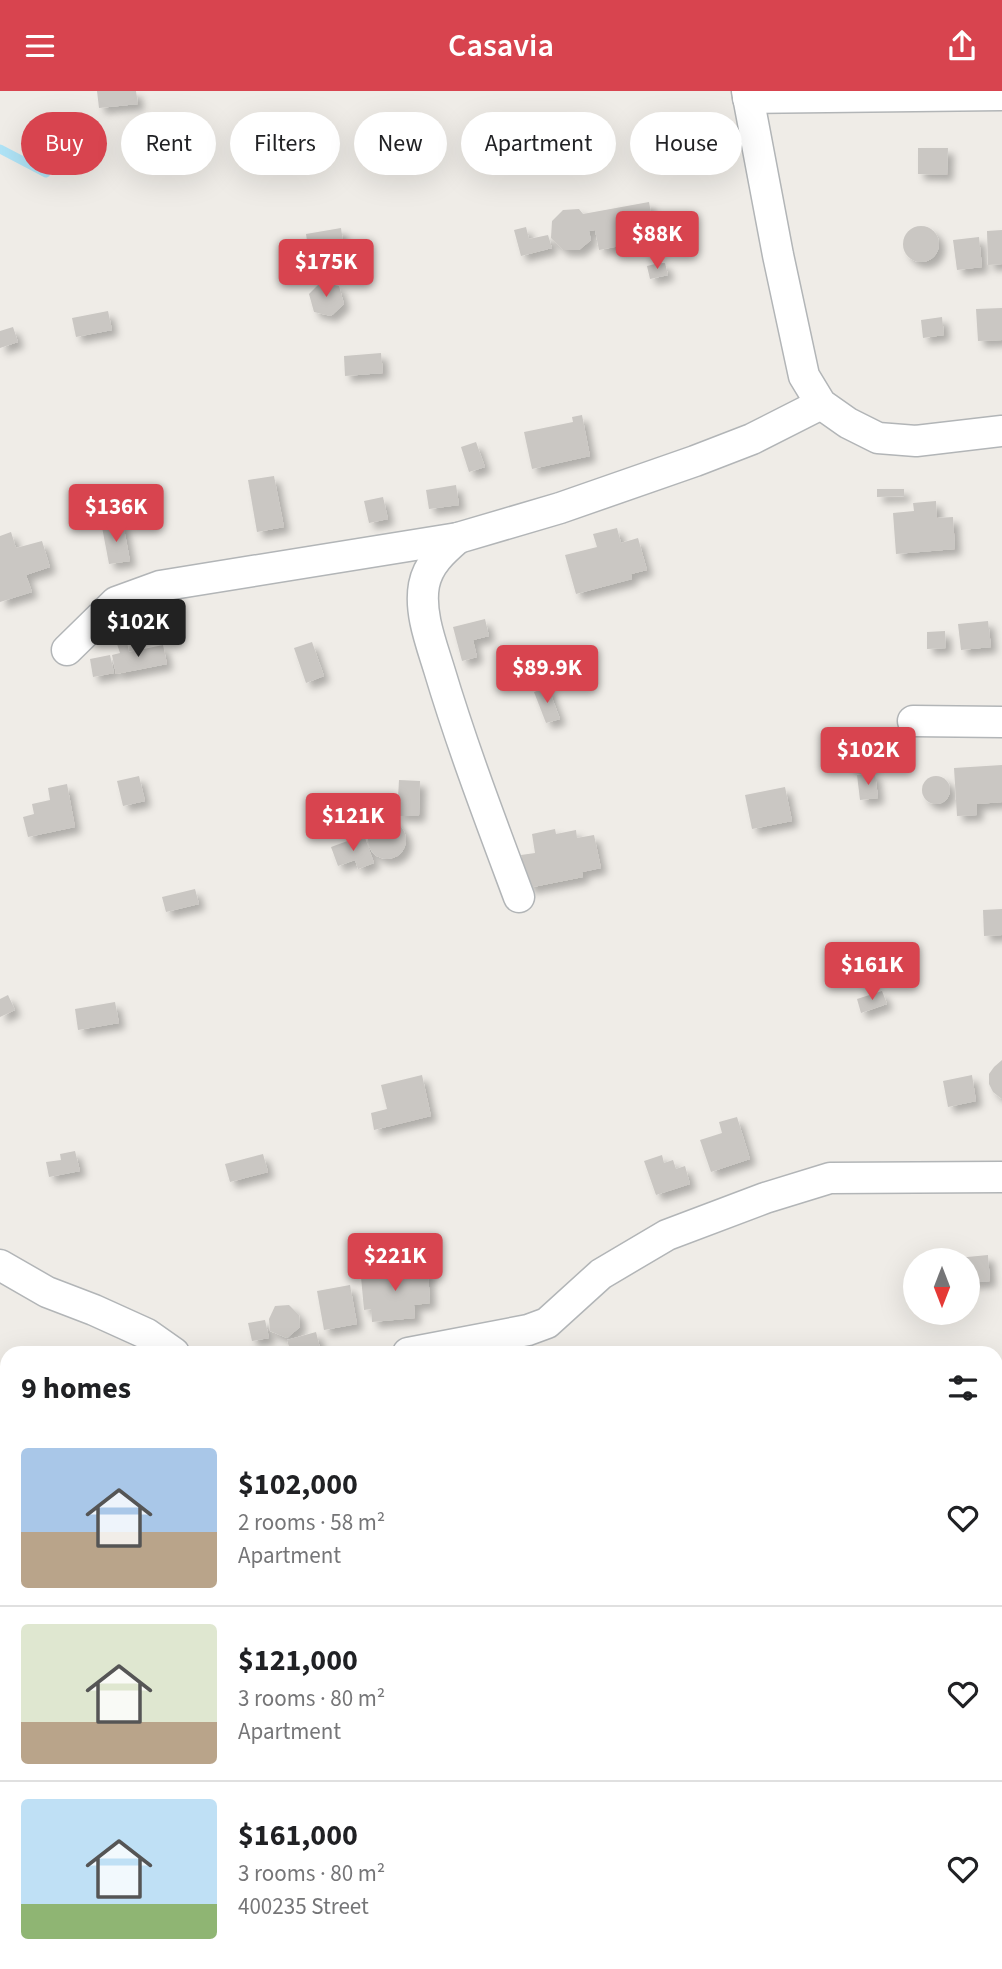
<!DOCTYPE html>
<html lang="en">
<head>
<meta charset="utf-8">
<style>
	:root { --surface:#fff; --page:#f2f2f2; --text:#202124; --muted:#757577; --line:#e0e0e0; --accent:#d8444f }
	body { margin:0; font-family:"Source Sans 3",sans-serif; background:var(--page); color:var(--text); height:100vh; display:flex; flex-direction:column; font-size:26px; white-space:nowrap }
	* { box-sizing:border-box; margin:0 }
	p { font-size:23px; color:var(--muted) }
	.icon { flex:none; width:38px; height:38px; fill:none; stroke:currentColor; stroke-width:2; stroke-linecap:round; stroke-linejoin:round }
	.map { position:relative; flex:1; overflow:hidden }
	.panel { position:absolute; left:0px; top:1255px; width:1003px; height:625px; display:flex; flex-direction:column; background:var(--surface); border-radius:21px 21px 0 0; box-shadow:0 7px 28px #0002 }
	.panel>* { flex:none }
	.top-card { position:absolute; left:21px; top:21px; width:961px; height:63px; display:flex; gap:14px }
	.needle { width:46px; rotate:180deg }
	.tools { position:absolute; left:903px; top:1157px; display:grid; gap:14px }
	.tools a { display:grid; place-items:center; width:77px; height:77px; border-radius:50%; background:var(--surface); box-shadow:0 7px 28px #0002; font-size:35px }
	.price { position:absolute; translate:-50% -60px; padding:0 16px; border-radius:7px; background:var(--accent); color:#fff; font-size:23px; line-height:46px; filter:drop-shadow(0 2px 4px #0008) }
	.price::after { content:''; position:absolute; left:50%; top:42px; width:21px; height:16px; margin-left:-10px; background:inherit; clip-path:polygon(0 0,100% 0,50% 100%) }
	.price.current { background:#222; color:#fff }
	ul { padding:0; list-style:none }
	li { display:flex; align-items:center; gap:21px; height:175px; padding:0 21px }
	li+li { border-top:2px solid var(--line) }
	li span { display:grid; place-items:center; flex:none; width:196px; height:140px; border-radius:7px; color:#555 }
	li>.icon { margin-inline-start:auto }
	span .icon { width:84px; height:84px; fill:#fffc; stroke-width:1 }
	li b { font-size:30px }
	h2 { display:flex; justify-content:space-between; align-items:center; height:84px; padding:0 21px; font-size:30px }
	.pill { padding:0 24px; border-radius:32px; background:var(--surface); box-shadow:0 7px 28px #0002; font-size:24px; line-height:63px }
	.pill.current { background:var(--accent); color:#fff }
	header { display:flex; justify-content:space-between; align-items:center; height:91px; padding:0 21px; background:var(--accent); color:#fff; font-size:32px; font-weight:600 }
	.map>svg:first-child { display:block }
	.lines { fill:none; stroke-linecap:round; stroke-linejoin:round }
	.stream { stroke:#afe3f6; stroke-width:9 }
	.building { fill:#cac7c3; filter:url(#shadow) }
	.minor-casing { stroke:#b2b5b7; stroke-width:33 }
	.minor { stroke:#fff; stroke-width:30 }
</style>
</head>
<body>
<header><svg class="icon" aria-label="menu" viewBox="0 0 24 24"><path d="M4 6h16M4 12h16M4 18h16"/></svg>Casavia<svg class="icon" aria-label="share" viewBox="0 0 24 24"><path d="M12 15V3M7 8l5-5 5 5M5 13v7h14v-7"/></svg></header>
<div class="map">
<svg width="1002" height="1878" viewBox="0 0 1002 1878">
	<defs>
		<filter id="shadow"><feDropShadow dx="6" dy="6" stdDeviation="3.5" flood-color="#0004"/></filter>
	</defs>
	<rect width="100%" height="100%" fill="#efece7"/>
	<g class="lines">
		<path class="stream" d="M 0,58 L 46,82"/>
	</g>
	<g class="building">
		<path d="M 97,0 L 136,0 L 138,13 L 99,17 Z"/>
		<path d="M 918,57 L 948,57 L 947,84 L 918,83 Z"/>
		<path d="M 649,111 L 656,148 L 599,159 L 595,139 L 589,140 L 591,149 L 579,159 L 563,159 L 551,147 L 552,130 L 563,119 L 579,118 L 583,123 Z"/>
		<circle cx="921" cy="153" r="18"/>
		<path d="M 526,136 L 529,148 L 548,144 L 552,157 L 521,165 L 514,139 Z"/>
		<path d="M 341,137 L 347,178 L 312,183 L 306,143 Z"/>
		<path d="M 1002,139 L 1002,173 L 988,174 L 987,140 Z"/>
		<path d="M 979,146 L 982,176 L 957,179 L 953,149 Z"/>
		<path d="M 659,172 L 665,172 L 668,184 L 650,188 L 647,175 Z"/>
		<path d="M 321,191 L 339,195 L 344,213 L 331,225 L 314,221 L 309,203 Z"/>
		<path d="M 1002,217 L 1002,249 L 978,250 L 976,218 Z"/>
		<path d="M 108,220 L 112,239 L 76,246 L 72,227 Z"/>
		<path d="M 942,226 L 944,244 L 923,247 L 921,229 Z"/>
		<path d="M 13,236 L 18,251 L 0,257 L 0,240 Z"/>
		<path d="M 381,262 L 383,282 L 345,285 L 344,265 Z"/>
		<path d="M 582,324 L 590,365 L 532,378 L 524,341 L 573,331 L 572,326 Z"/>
		<path d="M 476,351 L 485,376 L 469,381 L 461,356 Z"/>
		<path d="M 274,385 L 284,436 L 257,441 L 248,389 Z"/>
		<path d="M 456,394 L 459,414 L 429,418 L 426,399 Z"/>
		<path d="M 877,398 L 904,398 L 904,405 L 877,406 Z"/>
		<path d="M 383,406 L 388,428 L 369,432 L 364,410 Z"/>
		<path d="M 936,410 L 937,427 L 953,426 L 955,458 L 896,463 L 893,422 L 914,420 L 913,412 Z"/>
		<path d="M 123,432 L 130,470 L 109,473 L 102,436 Z"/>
		<path d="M 617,437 L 621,452 L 638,447 L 647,479 L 631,483 L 632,488 L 576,503 L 565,464 L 597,456 L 593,443 Z"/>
		<path d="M 11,441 L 16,457 L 42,450 L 50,476 L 26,484 L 32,501 L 0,511 L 0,445 Z"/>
		<path d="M 485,528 L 489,545 L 473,549 L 477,566 L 462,570 L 453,536 Z"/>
		<path d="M 988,530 L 991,556 L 961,559 L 958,533 Z"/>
		<path d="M 945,540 L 946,557 L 927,558 L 927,541 Z"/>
		<path d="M 127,551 L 129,561 L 163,554 L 167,573 L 116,583 L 112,564 L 120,562 L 117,553 Z"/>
		<path d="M 312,551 L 324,585 L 306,592 L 294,557 Z"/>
		<path d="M 110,564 L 114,582 L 93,586 L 90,568 Z"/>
		<path d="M 548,596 L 560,628 L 546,632 L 534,601 Z"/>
		<circle cx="860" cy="664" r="15"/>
		<path d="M 1002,674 L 1002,711 L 977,713 L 977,724 L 957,725 L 954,677 Z"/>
		<path d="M 875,682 L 878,707 L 860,709 L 857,684 Z"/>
		<path d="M 139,685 L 145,710 L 123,715 L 117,690 Z"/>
		<circle cx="936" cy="699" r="14"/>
		<path d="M 399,689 L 420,690 L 419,725 L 397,725 Z"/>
		<path d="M 67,693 L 75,736 L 28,746 L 23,726 L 34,723 L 32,713 L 50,709 L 48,697 Z"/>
		<path d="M 785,696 L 792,730 L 752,738 L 745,704 Z"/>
		<circle cx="387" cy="749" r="19"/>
		<path d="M 555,738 L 556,743 L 576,739 L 577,747 L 594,744 L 601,777 L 582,781 L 583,786 L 528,797 L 521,764 L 535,762 L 532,743 Z"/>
		<path d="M 364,744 L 374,772 L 358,778 L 355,769 L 338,775 L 331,756 Z"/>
		<path d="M 195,798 L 199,813 L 166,821 L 162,806 Z"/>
		<path d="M 1002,818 L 1002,844 L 984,845 L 983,819 Z"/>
		<path d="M 882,900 L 887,913 L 861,922 L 857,908 Z"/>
		<path d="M 8,904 L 15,919 L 0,926 L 0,908 Z"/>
		<path d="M 115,911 L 119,932 L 78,939 L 75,918 Z"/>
		<path d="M 1002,969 L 1002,1008 L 993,1001 L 989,993 L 989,983 L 994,976 Z"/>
		<path d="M 422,984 L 431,1025 L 374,1039 L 371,1022 L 387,1018 L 381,994 Z"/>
		<path d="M 972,984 L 976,1010 L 948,1016 L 943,990 Z"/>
		<path d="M 737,1026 L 750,1068 L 711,1081 L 700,1049 L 722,1042 L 719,1031 Z"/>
		<path d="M 75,1060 L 80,1080 L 49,1086 L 46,1071 L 61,1069 L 60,1063 Z"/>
		<path d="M 263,1063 L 268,1081 L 230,1091 L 225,1073 Z"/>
		<path d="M 662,1064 L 664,1072 L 673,1069 L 676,1078 L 685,1075 L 690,1093 L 656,1104 L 644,1070 Z"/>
		<path d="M 988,1164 L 990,1190 L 968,1192 L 968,1169 L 957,1169 L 957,1167 Z"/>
		<path d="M 405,1173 L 406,1181 L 428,1179 L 430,1212 L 414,1214 L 415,1227 L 372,1231 L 371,1218 L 364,1219 L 361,1186 L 383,1183 L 382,1176 Z"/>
		<path d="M 350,1194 L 357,1233 L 324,1239 L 317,1200 Z"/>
		<path d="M 289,1214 L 299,1224 L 300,1236 L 287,1247 L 270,1240 L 269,1228 L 275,1215 Z"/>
		<path d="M 265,1229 L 269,1247 L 252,1250 L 248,1232 Z"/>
		<path d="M 316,1241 L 320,1257 L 303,1262 L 291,1262 L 287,1249 Z"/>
		<path d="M 996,1320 L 1000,1320 L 1002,1346 L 996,1347 Z"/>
		<path d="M 996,1457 L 1002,1457 L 1002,1483 L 996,1484 Z"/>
		<rect x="996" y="1656" width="6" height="27"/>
	</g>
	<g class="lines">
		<defs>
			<g id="minor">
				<path d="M 747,0 L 778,164 L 804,285 L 821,313 L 848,332 L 878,347 L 916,350 L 1002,340"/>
				<path d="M 748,7 L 1002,4"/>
				<path d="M 458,447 C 443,460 428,473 424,494 C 419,521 431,552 439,578 C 462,655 491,731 519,806"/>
				<path d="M 67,559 L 116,511 L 160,495 L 458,447 L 560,417 L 695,370 L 752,348 L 821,313"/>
				<path d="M 913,630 L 1002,631"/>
				<path d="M 0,1174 L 47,1201 L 94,1219 L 147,1243 L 174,1262"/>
				<path d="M 408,1262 L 528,1239 L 547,1232 L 601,1183 L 667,1144 L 765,1107 L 830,1087 L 1002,1086"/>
			</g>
		</defs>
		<use href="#minor" class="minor-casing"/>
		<use href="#minor" class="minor"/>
	</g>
</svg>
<div class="tools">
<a><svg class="needle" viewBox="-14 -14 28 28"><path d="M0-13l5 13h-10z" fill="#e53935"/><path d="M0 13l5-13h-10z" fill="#757577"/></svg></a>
</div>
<b class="price" style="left:657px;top:180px">$88K</b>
<b class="price" style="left:326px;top:208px">$175K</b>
<b class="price" style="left:116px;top:453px">$136K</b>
<b class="price current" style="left:138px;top:568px">$102K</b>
<b class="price" style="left:547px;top:614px">$89.9K</b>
<b class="price" style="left:868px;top:696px">$102K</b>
<b class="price" style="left:353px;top:762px">$121K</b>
<b class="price" style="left:872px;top:911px">$161K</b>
<b class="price" style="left:395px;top:1202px">$221K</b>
<div class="top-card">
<a class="pill current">Buy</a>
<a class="pill">Rent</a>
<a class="pill">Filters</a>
<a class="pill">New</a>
<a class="pill">Apartment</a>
<a class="pill">House</a>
</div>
<section class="panel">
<h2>9 homes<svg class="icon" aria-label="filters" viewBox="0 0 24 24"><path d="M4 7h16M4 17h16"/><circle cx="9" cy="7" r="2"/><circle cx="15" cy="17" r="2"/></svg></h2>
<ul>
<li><span style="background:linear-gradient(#a9c7e8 60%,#b9a48a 0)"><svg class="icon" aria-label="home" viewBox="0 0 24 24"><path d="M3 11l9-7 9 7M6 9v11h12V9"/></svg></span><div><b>$102,000</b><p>2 rooms · 58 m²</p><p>Apartment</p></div><svg class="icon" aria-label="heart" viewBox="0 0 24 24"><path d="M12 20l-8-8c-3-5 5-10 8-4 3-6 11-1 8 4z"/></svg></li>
<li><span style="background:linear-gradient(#dfe7d0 70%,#b9a48a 0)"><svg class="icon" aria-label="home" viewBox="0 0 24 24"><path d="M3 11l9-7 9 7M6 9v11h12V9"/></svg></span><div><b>$121,000</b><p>3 rooms · 80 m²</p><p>Apartment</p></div><svg class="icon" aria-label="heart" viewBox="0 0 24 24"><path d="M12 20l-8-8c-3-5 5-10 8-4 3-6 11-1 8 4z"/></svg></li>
<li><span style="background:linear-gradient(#bfe0f5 75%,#8fb573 0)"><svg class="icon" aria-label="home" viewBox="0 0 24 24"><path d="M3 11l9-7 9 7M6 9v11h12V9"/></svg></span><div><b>$161,000</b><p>3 rooms · 80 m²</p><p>400235 Street</p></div><svg class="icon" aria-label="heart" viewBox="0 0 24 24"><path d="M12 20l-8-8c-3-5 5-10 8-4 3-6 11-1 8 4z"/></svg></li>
</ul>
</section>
</div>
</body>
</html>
